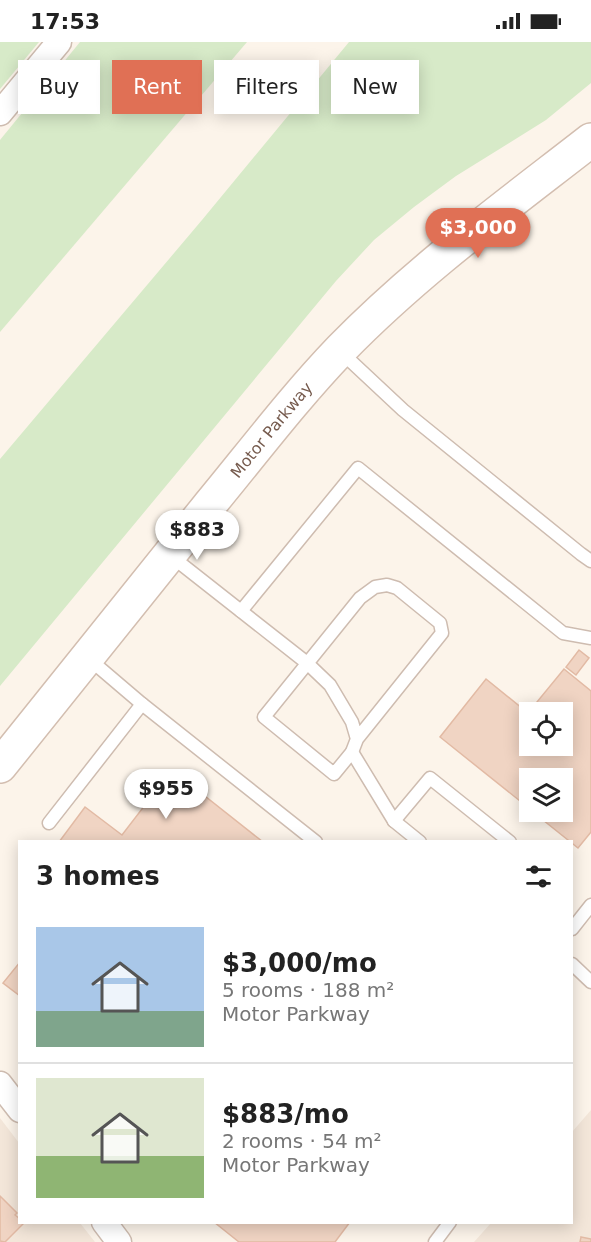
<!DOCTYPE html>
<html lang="en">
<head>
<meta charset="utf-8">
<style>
	:root { --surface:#fff; --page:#f2f2f2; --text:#222; --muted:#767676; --line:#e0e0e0; --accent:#e07055 }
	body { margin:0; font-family:"DejaVu Sans",sans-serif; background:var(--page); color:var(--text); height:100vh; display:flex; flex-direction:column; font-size:22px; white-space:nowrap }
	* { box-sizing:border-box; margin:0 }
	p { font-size:20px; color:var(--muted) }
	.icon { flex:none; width:33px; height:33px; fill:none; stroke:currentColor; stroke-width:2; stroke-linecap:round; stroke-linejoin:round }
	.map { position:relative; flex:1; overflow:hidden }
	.side { position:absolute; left:18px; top:798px; width:555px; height:384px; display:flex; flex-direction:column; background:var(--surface); border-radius:0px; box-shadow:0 3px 15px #0003 }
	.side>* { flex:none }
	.hud { position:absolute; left:18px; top:18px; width:555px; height:54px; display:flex; gap:12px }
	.fabs { position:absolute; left:519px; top:660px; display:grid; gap:12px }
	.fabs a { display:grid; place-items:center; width:54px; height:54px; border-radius:0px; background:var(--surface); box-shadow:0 3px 15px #0003; font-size:30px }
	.price { position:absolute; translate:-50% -51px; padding:0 14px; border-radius:21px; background:#fff; color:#222; font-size:20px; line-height:39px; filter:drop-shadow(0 2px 3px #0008) }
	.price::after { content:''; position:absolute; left:50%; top:36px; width:18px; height:14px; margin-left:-9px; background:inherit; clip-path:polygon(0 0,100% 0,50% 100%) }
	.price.on { background:var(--accent); color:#fff }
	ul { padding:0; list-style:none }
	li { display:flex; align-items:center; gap:18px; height:150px; padding:0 18px }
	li+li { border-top:2px solid var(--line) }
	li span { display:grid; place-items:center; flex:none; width:168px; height:120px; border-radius:0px; color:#555 }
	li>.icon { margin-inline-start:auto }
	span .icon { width:72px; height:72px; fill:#fffc; stroke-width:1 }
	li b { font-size:26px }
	h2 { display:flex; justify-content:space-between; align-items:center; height:72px; padding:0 18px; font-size:26px }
	.pill { padding:0 21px; border-radius:0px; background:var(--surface); box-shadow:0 3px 15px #0003; font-size:21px; line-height:54px }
	.pill.on { background:var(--accent); color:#fff }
	.status { display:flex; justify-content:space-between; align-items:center; height:42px; padding:0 30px; background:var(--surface); direction:ltr }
	.status svg { height:16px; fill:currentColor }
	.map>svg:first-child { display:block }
	.residential { fill:#f3e6d9 }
	.green { fill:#d7eac8 }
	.building { fill:#f0d4c3; stroke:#e2baa4; stroke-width:1.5; fill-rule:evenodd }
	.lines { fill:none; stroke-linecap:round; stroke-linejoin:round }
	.service-casing { stroke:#cebcb0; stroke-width:15 }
	.minor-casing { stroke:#cebcb0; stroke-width:27 }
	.secondary-casing { stroke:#d3beb0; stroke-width:36 }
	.service { stroke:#fff; stroke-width:12 }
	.minor { stroke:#fff; stroke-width:24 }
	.secondary { stroke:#fff; stroke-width:33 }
	.labels { text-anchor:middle; stroke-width:4.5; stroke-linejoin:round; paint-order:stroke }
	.street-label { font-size:16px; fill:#765b4e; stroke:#fef9f1 }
</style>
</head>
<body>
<div class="status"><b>17:53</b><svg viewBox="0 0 49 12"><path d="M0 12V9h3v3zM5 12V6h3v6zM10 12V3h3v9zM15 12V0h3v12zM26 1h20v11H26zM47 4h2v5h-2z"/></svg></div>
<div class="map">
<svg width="591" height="1200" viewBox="0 0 591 1200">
	<rect width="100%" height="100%" fill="#fcf4ea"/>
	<g class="residential">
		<path d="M 591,1068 L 591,1200 L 474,1200 L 491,1181 L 572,1180 L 572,1090 Z"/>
		<path d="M 0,1076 L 19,1101 L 20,1180 L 80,1181 L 95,1200 L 0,1200 Z"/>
	</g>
	<g class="green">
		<path d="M 0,0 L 39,0 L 0,47 Z"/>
		<path d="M 80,0 L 247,0 L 0,290 L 0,98 Z"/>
		<path d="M 349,0 L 591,0 L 591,41 L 546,78 L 456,134 L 414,165 L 374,198 L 336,239 L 0,644 L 0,417 L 202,178 Z"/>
	</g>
	<g class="building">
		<path d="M 579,608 L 589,616 L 576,633 L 566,625 Z"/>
		<path d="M 564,627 L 591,649 L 591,790 L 578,806 L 533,770 L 562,770 L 562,736 L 530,736 L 530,767 L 440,695 L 486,637 L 528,671 ZM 530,670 L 562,670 L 562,704 L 530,704 Z"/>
		<path d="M 172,728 L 263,800 L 59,800 L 85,765 L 122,793 Z"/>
		<path d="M 20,920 L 20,954 L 3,941 Z"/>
		<path d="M 0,1154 L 17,1171 L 15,1173 L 20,1177 L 20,1180 L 24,1181 L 5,1200 L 0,1199 Z"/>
		<path d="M 214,1180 L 350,1180 L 335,1200 L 239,1200 Z"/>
		<path d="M 581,1195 L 591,1197 L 591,1200 L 580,1200 Z"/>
	</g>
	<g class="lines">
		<defs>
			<g id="service">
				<path d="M 341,310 L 403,368 L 581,512 L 591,519"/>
				<path d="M 171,514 L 307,621 L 330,643 L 352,680 L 357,697 L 352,710 L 334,732 L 264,675 L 360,556 L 375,545 L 387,543 L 397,546 L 440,581 L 442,591 L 357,697"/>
				<path d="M 241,569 L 358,426 L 563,591 L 591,596"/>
				<path d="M 88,616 L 142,662 L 316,800"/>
				<path d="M 352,710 L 394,779 L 420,800"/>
				<path d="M 394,779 L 430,736 L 510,800"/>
				<path d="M 49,781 L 142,662"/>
				<path d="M 572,887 L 591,863"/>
				<path d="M 572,922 L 591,940"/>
				<path d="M 435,1200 L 450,1180"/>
			</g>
			<g id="minor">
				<path d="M 0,71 L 59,0"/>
				<path d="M 0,1042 L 20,1068"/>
				<path d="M 104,1180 L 119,1200"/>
			</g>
			<g id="secondary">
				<path id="s1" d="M 0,724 C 69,638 138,552 207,466 C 251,413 293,357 341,307 C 417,229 505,165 591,98"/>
			</g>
		</defs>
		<use href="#service" class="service-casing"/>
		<use href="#minor" class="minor-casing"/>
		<use href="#secondary" class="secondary-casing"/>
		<use href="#service" class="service"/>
		<use href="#minor" class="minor"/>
		<use href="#secondary" class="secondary"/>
	</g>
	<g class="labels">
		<g class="street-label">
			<text dy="6" stroke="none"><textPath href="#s1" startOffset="432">Motor Parkway</textPath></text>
		</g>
	</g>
</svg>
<div class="fabs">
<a><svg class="icon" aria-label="locate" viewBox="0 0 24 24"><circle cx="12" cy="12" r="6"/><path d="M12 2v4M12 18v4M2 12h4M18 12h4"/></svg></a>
<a><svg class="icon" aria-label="layers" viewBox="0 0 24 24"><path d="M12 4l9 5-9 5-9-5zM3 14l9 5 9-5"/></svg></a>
</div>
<b class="price on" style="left:478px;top:217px">$3,000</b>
<b class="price" style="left:197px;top:519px">$883</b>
<b class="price" style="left:166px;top:778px">$955</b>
<div class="hud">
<a class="pill">Buy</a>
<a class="pill on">Rent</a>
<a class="pill">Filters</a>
<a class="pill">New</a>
</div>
<section class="side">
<h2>3 homes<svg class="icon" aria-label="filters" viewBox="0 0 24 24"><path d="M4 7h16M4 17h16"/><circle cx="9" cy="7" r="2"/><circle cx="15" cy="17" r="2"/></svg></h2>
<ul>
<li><span style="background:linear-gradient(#a9c7e8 70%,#7fa58c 0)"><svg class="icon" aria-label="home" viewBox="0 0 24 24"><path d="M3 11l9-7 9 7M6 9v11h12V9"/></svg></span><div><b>$3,000/mo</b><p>5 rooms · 188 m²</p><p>Motor Parkway</p></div></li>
<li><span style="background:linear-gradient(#dfe7d0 65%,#8fb573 0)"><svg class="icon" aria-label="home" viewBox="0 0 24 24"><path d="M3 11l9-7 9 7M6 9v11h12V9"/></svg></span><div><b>$883/mo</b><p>2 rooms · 54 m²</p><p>Motor Parkway</p></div></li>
</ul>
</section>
</div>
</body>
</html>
